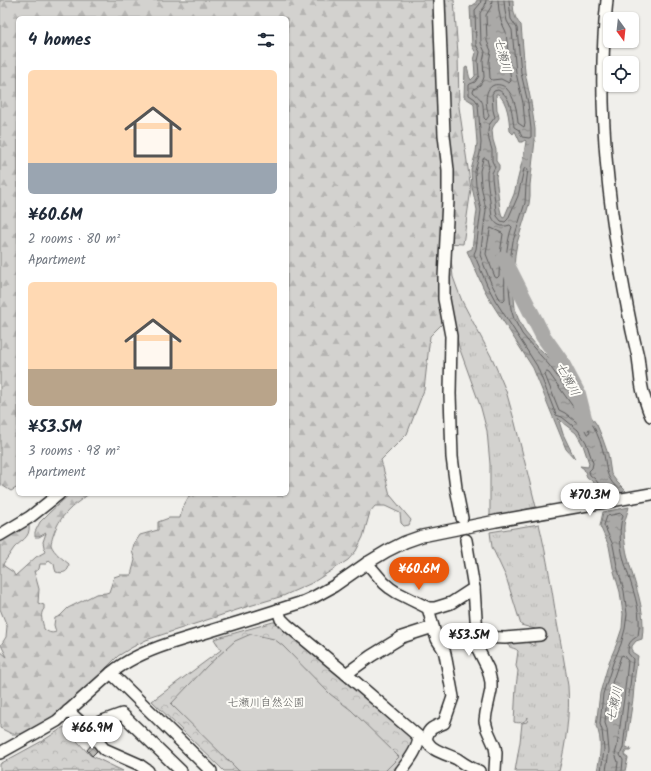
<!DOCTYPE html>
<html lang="en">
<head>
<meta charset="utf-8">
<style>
	:root { --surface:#fff; --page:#f2f2f3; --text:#1f2937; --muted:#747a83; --accent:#ea580c }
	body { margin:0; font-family:Kalam,"Klee One",sans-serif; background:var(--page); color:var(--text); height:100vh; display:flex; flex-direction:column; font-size:15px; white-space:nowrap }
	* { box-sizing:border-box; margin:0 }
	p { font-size:13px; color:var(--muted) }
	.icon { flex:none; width:22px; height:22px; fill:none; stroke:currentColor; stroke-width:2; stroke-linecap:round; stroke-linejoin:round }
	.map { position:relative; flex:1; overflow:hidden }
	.details { position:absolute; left:16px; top:16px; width:273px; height:480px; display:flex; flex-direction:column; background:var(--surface); border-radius:6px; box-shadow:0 1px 3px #0004 }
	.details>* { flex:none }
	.needle { width:26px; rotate:165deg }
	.controls { position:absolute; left:603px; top:12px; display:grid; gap:8px }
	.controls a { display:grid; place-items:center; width:36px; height:36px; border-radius:6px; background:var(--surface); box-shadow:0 1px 3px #0004; font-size:20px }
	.price { position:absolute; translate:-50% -34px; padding:0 9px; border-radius:14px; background:#fff; color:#222; font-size:13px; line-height:26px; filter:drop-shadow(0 1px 2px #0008) }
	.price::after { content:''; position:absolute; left:50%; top:24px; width:12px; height:9px; margin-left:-6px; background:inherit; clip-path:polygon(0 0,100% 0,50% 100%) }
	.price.on { background:var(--accent); color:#fff }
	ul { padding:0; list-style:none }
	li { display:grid; align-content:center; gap:8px; height:212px; padding:0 12px }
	li span { display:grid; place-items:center; height:124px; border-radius:6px; color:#555 }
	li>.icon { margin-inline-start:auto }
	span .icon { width:72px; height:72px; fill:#fffc; stroke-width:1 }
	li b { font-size:17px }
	h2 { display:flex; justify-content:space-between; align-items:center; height:48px; padding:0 12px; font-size:17px }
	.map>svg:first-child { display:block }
	.grass { fill:url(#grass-tufts); stroke:#7f7e7d }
	.forest { fill:url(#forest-firs); stroke:#7f7e7d }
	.park { fill:url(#park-crowns); stroke:#7f7e7d }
	.pitch { fill:#d3d2cf; stroke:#7f7e7d }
	.water { fill:url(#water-ripples); stroke:#777775; fill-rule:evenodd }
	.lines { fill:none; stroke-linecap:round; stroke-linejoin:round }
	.shore { stroke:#5e5d5d; stroke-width:1 }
	.river { stroke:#aaa9a7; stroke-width:16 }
	.building { fill:url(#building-cross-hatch); stroke:#2b2b2b }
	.minor-casing { stroke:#2b2b2b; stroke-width:14 }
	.minor { stroke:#fdfcf7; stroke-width:11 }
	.labels { text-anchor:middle; stroke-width:4; stroke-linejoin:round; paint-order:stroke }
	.park-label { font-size:11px; fill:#555554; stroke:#fdfcf7 }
	.water-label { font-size:12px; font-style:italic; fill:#575756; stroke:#fdfcf7 }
</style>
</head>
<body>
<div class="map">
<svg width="651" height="771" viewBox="0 0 651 771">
	<defs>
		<pattern id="grass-tufts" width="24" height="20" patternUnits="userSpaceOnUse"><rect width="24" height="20" fill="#d3d2cf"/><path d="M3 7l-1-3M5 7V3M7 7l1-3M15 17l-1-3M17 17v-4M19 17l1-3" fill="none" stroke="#b5b4b2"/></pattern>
		<pattern id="forest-firs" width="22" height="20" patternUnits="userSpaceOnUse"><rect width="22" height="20" fill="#d3d2cf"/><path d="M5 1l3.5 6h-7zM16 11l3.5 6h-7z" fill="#b5b4b2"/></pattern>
		<pattern id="park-crowns" width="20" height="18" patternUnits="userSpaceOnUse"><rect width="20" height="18" fill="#d3d2cf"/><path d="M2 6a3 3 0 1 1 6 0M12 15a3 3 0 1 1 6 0" fill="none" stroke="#b5b4b2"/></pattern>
		<pattern id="water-ripples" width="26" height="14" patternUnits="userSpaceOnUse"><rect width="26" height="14" fill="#aaa9a7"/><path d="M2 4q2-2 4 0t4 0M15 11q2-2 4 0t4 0" fill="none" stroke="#8b8a88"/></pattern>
		<pattern id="building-cross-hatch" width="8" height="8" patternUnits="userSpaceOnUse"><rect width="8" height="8" fill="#bdbcb8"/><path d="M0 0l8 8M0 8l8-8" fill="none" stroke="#9a9996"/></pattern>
	</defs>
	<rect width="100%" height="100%" fill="#f0efeb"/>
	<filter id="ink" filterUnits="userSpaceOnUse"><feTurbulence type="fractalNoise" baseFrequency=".025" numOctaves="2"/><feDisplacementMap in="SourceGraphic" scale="8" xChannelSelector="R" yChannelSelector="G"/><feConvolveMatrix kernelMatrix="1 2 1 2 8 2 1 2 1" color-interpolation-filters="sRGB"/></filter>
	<g filter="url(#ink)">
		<g class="grass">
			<path d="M 447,243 L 451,259 L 453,277 L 457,288 L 462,301 L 493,360 L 506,391 L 515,423 L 536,507 L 490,517 L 490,464 L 487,431 L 481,408 L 459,347 L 456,333 L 441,265 Z"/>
			<path d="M 539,524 C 547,557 552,590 557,623 C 561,644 565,665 568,686 C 570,714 566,744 559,771 L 515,771 L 520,742 L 522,723 L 527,722 L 528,717 C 525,722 521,724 514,722 L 516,687 L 518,671 L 516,666 L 518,651 C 515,647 508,649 507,643 C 518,642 524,639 534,646 L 535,629 L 521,625 L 506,577 L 492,547 L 490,532 Z"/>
		</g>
		<path class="forest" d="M 0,0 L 454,0 L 458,54 L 459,107 L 471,189 L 463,244 L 447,243 L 449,317 L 430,336 L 424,390 L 407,434 L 381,460 L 390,495 L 411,520 L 409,525 L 404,526 L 401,523 L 400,513 L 385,506 L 375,506 L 370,512 L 363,537 L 356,551 L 348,560 L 312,583 L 283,596 L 246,607 L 146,640 L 131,648 L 118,656 L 71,703 L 50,720 L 24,734 L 12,734 L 0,728 L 0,651 L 7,657 L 1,645 L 6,637 L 7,626 L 0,609 L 0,542 L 27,524 L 29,525 C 31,538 20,541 14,548 C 10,553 7,559 3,564 L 4,566 L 13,572 L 15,576 L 36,557 L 45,552 L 43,542 L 46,533 L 39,537 L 35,537 L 35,532 L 40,522 L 50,512 L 70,494 L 89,494 C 72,506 59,516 53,536 C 52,540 51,542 51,545 C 54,553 63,559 69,564 C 69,572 63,574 56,572 L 55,569 L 54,564 L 49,560 L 46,564 L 40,564 L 39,569 L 37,571 L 34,571 L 39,589 L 38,603 L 44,605 L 44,609 C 39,614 43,622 44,629 C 48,632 51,634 56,632 L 54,625 L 55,618 L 60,616 L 68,608 L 96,594 L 106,593 L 109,592 L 114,577 L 120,575 L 131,575 L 135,560 L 132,551 L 134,544 L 140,535 L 158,530 L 158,522 L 169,518 L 180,518 L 182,509 L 190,494 L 287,494 L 287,18 L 18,18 L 18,487 L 11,491 L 0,484 Z"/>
		<g class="park">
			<path d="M 273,622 L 278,622 L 413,735 L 415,742 L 396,771 L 224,771 L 152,701 L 221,650 L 214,639 Z"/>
			<path d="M 64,727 L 90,755 L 123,771 L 0,771 L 0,764 L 44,740 Z"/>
		</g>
		<path class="pitch" d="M 251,634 L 274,639 L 283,646 L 330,694 L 351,710 L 399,757 L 385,771 L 239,771 L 171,704 L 208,665 L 235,641 Z"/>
		<g class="water">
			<path d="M 477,0 L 513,0 C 513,9 514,19 521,25 L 525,72 L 531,102 L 535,129 L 535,140 L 530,185 L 530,196 L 529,204 L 517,243 L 515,255 L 513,287 L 515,308 L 518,318 L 525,332 L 536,345 L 553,362 L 597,425 L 602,437 L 608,454 L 611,474 L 617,482 L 627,492 L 602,497 L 598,488 L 592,481 L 587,477 L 584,469 L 580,466 L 588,467 L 589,463 L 583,445 L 576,433 L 563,423 L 558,418 L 563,434 L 575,459 L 566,449 L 533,368 L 491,302 L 483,287 L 467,251 L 472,249 L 477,210 L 472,187 L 471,170 L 476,152 L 477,143 L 474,105 L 472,102 L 464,97 L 465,68 L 467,67 C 469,71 468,76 471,80 L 475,76 L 474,60 L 476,53 L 472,46 L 470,7 L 475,4 ZM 498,94 C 508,103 509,118 510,131 L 513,134 L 515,131 L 520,142 L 522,142 L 525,140 L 526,141 L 524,154 L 514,194 L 504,218 L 502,217 L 500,209 L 496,177 L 497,172 L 499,169 L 499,165 L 496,161 L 496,150 L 493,140 L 492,130 L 493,127 L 499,118 L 498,112 L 497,110 L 496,94 Z"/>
			<path d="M 629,507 C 627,515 623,523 624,531 C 625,569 648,601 642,639 L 636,641 L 632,646 L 632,652 L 638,656 L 635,675 L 633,699 L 626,744 L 626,747 L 631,749 L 630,751 L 626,751 L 624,755 L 628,758 L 625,771 L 597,771 C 600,758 603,738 596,726 L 600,693 L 609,662 L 617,643 L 622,628 L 623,614 L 620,592 L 613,568 L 609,546 L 600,526 L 603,512 Z"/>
		</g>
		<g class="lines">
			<g class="shore">
				<path d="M 481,0 L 480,4 L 475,10 L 476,45 L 480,52 L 478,61 L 479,76 L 475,82 L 470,84 L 469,85 L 469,95 L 475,99 L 478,104 L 481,143 L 480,153 L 475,171 L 476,186 L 481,210 L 476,249 L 474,254 L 487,285 L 495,300 L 537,366 L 556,415 L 562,417 L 578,430 L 586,442 L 593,463 L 592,468 L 589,471 L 590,475 L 595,479 L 604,491 L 614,490 L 616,489 L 616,487 C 605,475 607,469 604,455 C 602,445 598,436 594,427 L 549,365 L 533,347 L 522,334 L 514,319 L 511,309 L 509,287 L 511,254 L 513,241 L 525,203 L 526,185 L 528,169 L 526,168 L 524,169 L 518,196 L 508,219 L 505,222 L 501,221 L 497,216 L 496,210 L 492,178 L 492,173 L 495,167 L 492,161 L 492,150 L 489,140 L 488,131 L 489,125 L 495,117 L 494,114 L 493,110 L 492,94 L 494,91 L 498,90 C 512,96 512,115 514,127 L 519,130 L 522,137 L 529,138 L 531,137 L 531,129 L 528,103 L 521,73 L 517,28 L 511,19 L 510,10 L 509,0"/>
				<path d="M 486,0 L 485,6 L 480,13 L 481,43 L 485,52 L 483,61 L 484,77 L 483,80 L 480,85 L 474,89 L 473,92 C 486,103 482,103 484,118 L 486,120 L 489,116 C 486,107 483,89 494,85 C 498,84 503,85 506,88 C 515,97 517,111 518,123 L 524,127 L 525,124 L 523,103 L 516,73 L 512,30 L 507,21 L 505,11 L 504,0"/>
				<path d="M 492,0 L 491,7 L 486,15 L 487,41 L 491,51 L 489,62 L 490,78 L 492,80 L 501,79 L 509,83 L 511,81 L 510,73 L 506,32 L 501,21 L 499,11 L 498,0"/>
				<path d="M 485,158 L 487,159 L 489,167 L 487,172 L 487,178 L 492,217 C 496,225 501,228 510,225 L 512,227 C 510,232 509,237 508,243 C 505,261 504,281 505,300 L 503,302 L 501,301 L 491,283 L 480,255 L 481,249 L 486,210 L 481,185 L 480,171 L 483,159 Z"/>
				<path d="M 491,228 L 502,233 L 503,234 L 500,254 L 499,276 L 497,278 L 495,277 L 486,254 L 490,230 Z"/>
				<path d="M 547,372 L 549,373 L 586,425 C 586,427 589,429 590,432 L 589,434 L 587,434 L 584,428 L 565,413 L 559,410 L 545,375 Z"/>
				<path d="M 615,695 L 617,695 L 618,697 L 616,715 L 614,716 L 612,714 Z"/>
				<path d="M 601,771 L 604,750 L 602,730 L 600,724 L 603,694 L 613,663 L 621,644 L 625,629 L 627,614 L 624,591 L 617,566 L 613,545 L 604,525 L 607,516 L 621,513 L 623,515 C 610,557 646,595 638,636 C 630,641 628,643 628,653 L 633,659 L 623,748 L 620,755 L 623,760 L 622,771"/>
				<path d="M 606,771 L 609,751 L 607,729 L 605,723 L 606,708 L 612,683 L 621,656 L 623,655 L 628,661 L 624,698 L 617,747 L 615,754 L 618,762 L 617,771"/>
			</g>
			<path class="river" d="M 504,259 L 543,336 L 560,360 L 578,394 L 585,422"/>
		</g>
		<path class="building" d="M 92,744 L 98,750 L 92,756 L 87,750 Z"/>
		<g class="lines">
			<defs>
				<g id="minor">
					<path d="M 439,0 L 444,135 L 448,170 L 448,200 L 444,278 L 444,299 L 451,336 L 450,394 L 452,457 L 456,488 L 462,518"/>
					<path d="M 607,0 C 595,110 610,223 632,331 C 634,340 636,348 638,357 C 640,370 640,384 644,396 C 646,403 648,410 651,416"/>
					<path d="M 0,535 L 30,517 L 59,494"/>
					<path d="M 466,540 L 474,588 L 478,649 L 488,669 L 491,682 L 491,690 L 486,713 L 485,721 L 487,729 L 495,747 L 496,753 L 495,771"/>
					<path d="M 367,563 L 384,583 L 390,588 L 396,592 L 428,608 L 435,608 L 451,603 L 474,588"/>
					<path d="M 428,608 C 431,618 433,629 437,639 C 440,645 444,648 445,654 L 453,697 L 444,723 C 437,726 429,727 427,736 C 426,738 427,742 429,744 C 433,751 449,755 457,759 C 464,764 471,769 479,771"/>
					<path d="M 278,610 L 281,619 L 287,625 L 345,673 L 418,736 C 421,746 407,763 401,771"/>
					<path d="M 477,637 L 505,638 L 540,635"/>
					<path d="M 111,673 L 211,771"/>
					<path d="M 346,674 L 371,656 L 402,637 L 433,627"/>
					<path d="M 68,711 L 86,727 L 104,749 L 138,764 L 148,771"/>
					<path d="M 86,727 L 122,714 L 181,771"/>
					<path d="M 0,753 L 43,729 L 57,721 L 111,673 C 128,659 147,651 168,644 L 259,616 L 303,602 L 314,597 L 334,586 L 367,563 L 387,551 L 405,542 L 422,536 L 496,521 L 651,494"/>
				</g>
			</defs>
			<use href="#minor" class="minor-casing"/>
			<use href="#minor" class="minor"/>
		</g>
	</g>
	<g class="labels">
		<g class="park-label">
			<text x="266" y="706">七瀬川自然公園</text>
		</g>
		<g class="water-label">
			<text transform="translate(503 55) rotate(76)" y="4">七瀬川</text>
			<text transform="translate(568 379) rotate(62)" y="4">七瀬川</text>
			<text transform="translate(614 704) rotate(-78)" y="4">七瀬川</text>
		</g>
	</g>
</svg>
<div class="controls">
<a><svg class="needle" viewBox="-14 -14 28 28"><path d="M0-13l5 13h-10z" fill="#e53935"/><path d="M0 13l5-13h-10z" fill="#747a83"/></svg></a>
<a><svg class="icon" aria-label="locate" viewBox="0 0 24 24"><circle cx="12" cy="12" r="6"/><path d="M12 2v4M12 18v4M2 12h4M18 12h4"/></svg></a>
</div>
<b class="price" style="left:590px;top:517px">¥70.3M</b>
<b class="price on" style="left:419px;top:591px">¥60.6M</b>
<b class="price" style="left:469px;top:657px">¥53.5M</b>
<b class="price" style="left:92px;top:750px">¥66.9M</b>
<section class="details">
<h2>4 homes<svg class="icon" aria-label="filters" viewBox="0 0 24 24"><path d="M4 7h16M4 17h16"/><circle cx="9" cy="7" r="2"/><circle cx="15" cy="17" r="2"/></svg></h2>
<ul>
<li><span style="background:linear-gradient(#ffd9b3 75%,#9aa5b1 0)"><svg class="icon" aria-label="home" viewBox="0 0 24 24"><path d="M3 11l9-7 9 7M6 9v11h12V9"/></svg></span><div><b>¥60.6M</b><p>2 rooms · 80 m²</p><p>Apartment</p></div></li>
<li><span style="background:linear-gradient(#ffd9b3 70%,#b9a48a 0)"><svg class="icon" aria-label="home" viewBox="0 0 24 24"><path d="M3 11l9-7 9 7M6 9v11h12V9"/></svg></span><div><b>¥53.5M</b><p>3 rooms · 98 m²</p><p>Apartment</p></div></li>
</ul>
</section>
</div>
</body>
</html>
